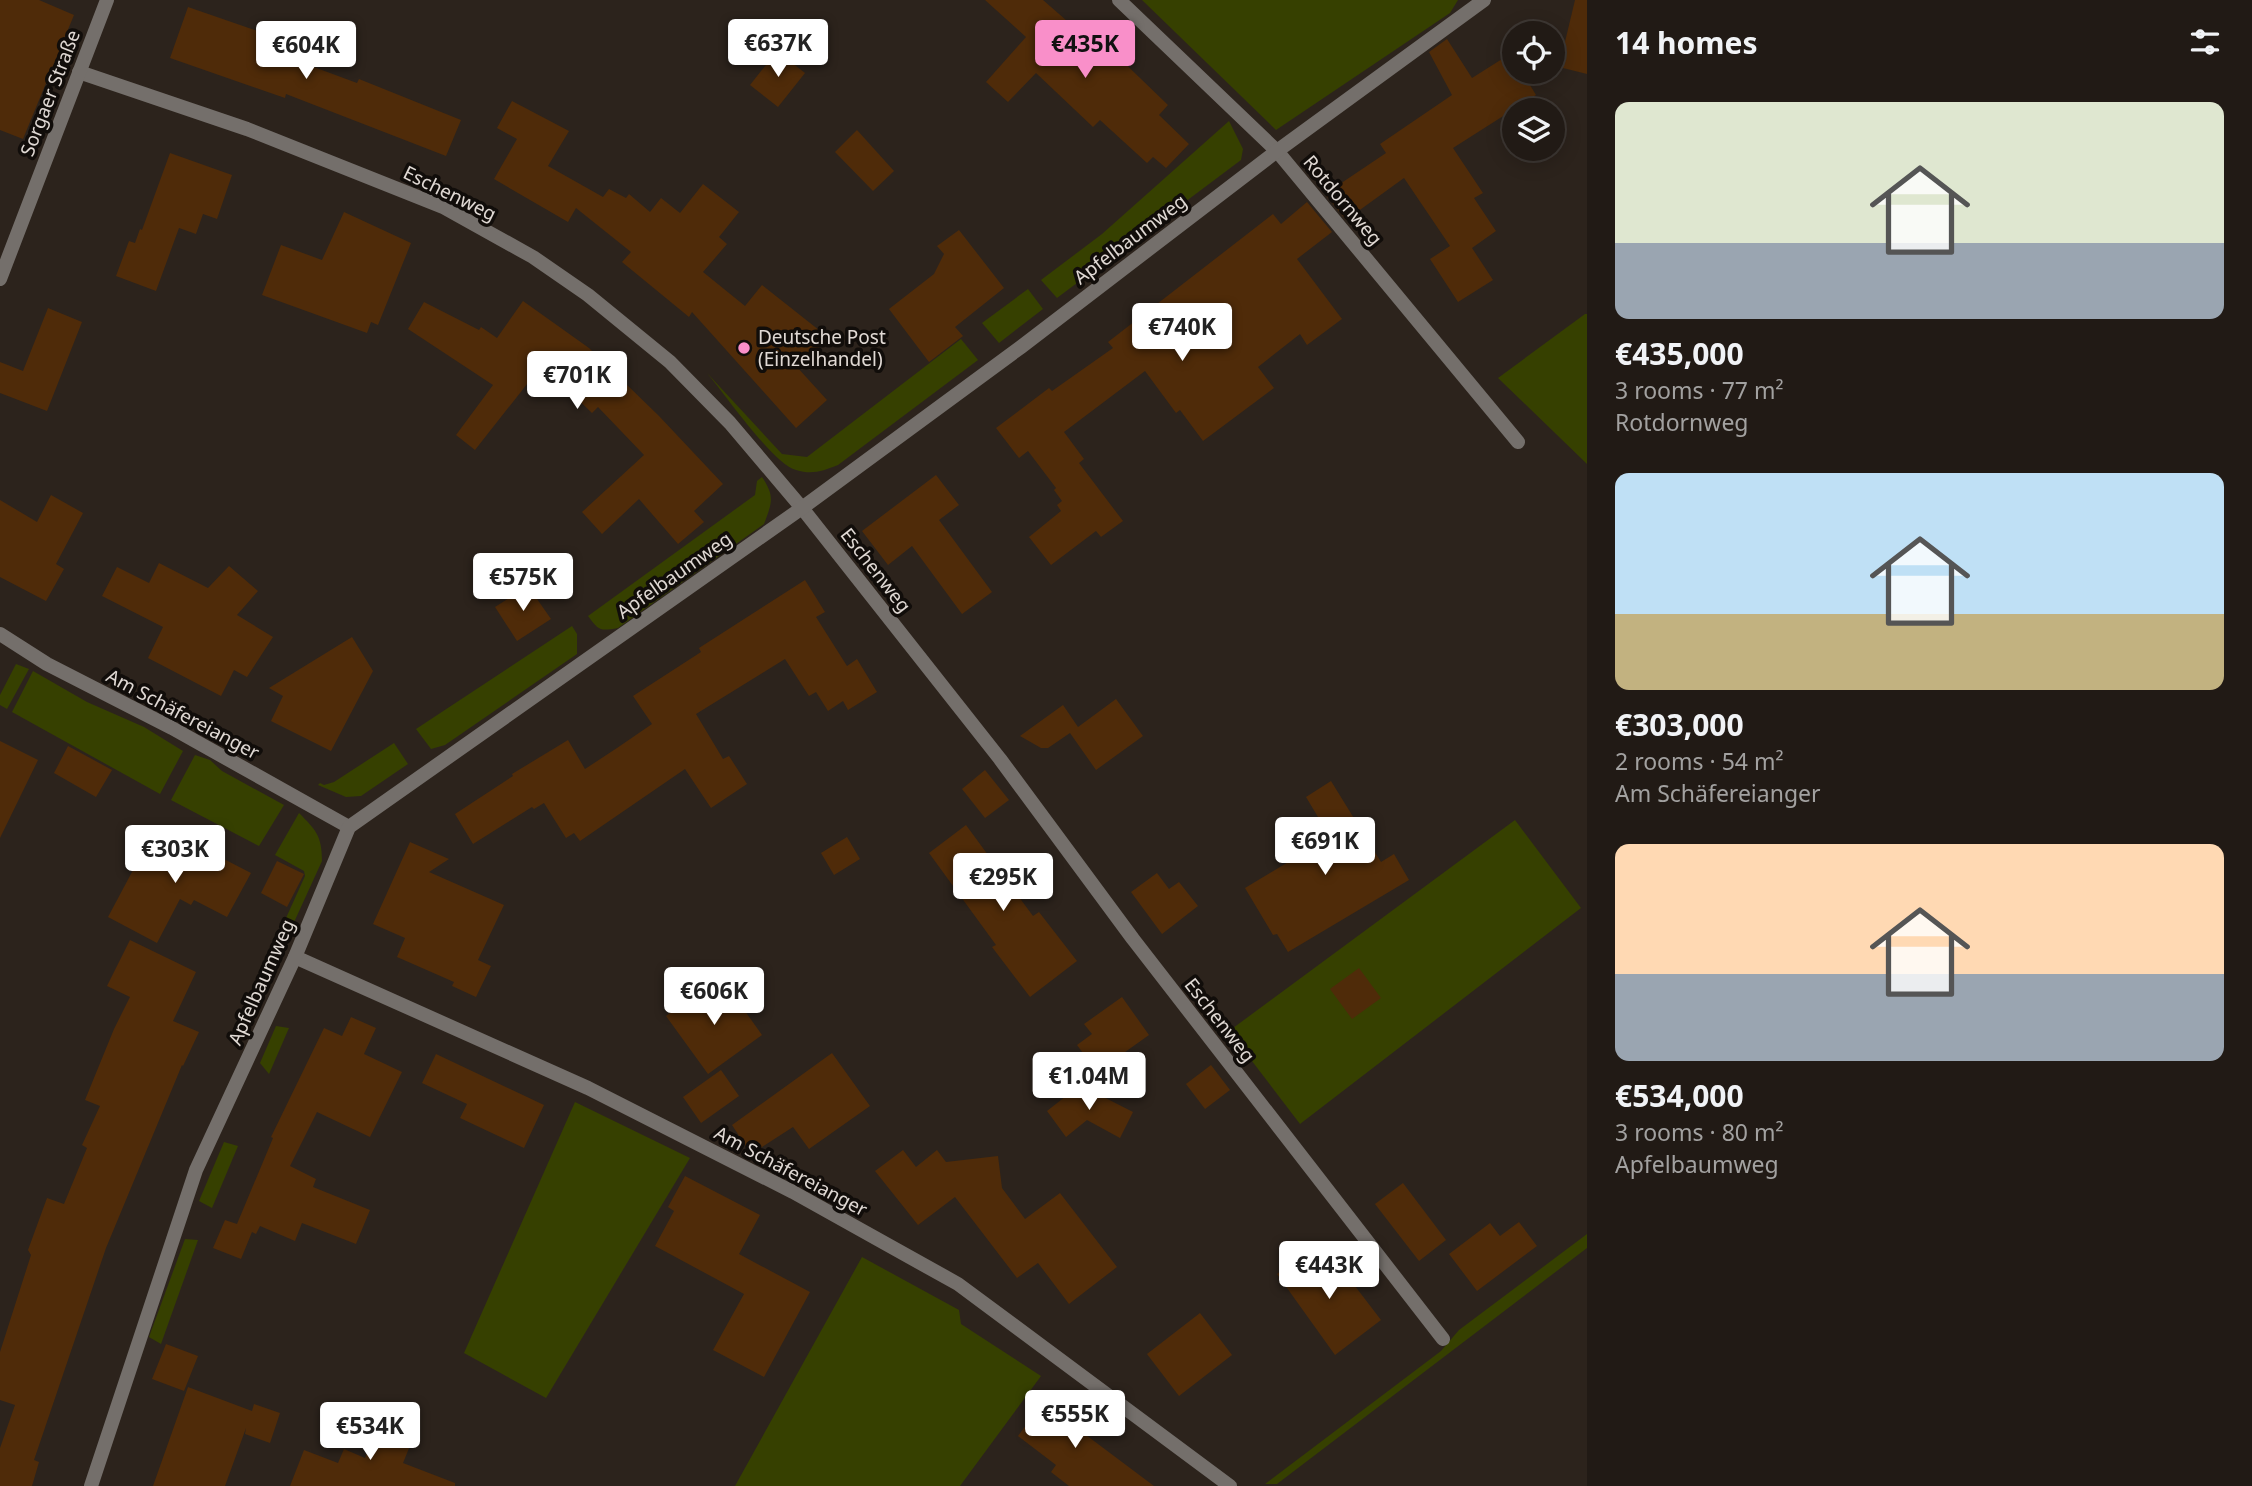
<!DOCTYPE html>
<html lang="en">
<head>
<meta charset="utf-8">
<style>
	:root { --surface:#211a15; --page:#29231e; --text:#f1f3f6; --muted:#a2a1a0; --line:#3e3834; --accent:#f98fc9 }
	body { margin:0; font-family:"Noto Sans",sans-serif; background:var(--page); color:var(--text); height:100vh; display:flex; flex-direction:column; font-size:26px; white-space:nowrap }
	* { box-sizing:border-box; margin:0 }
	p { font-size:23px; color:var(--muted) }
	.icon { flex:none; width:38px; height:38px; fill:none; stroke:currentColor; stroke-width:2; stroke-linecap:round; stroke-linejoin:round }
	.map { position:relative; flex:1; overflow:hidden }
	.details { display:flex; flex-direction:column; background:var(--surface); width:665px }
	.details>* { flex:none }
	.controls { position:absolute; left:1502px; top:21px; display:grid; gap:14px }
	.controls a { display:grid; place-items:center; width:63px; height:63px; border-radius:50%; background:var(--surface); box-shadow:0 4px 18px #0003,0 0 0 2px var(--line); font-size:35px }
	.price { position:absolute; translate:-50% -60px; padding:0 16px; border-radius:7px; background:#fff; color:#222; font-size:23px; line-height:46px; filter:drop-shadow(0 2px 4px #0008) }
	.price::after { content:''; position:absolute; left:50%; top:42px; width:21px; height:16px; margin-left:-10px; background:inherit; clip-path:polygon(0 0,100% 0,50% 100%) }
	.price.on { background:var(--accent); color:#111 }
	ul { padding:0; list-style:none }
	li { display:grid; align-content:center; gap:14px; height:371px; padding:0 28px }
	li span { display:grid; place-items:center; height:217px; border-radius:14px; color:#555 }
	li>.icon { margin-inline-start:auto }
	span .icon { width:126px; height:126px; fill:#fffc; stroke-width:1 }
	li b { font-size:30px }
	h2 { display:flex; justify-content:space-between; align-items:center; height:84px; padding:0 28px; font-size:30px }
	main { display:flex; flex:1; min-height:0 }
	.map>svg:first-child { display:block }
	.green { fill:#364000 }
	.building { fill:#4f2b09 }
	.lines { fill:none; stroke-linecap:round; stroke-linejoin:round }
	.minor { stroke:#746f6b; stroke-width:14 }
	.poi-dot { fill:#f98fc9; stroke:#110d0a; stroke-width:2.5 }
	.labels { text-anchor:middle; stroke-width:7; stroke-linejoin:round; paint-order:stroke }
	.street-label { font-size:19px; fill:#e0d9d4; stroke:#110d0a }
	.poi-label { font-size:19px; fill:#e0d9d4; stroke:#110d0a; text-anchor:start }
</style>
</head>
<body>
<main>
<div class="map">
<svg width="1587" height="1486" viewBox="0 0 1587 1486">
	<rect width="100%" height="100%" fill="#2c231c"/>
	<g class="green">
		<path d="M 1142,0 L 1458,0 L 1450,13 L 1276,130 Z"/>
		<path d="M 1229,121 L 1243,149 L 1241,160 L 1057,298 L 1041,280 L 1102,234 Z"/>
		<path d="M 1028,289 L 1043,309 L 999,343 L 982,323 Z"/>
		<path d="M 1585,314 L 1587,314 L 1587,464 L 1498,378 Z"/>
		<path d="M 961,339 L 978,360 L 838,465 C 823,471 812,475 796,470 C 773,464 724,393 707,373 L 782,454 L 807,457 Z"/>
		<path d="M 762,477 C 775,496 772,503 764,524 L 618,628 C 600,631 599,631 588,616 L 755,495 L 757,481 Z"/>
		<path d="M 572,626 L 577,634 L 577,654 L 445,745 L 431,749 L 416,729 Z"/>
		<path d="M 16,664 L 29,669 L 7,709 L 0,705 L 0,695 Z"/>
		<path d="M 33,671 L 87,702 L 144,727 L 183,751 L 160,794 L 12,712 Z"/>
		<path d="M 394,743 L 408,764 L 361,796 L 346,797 L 318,785 L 320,783 L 324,785 L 334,782 Z"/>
		<path d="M 195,755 L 210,760 L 222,771 L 284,805 L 259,846 L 171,800 Z"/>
		<path d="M 299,813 C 316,830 322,836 322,861 L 247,1025 L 238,1024 L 305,876 L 304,871 L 275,855 Z"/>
		<path d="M 1515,820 L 1581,908 L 1300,1124 L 1229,1031 Z"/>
		<path d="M 276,1026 L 289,1028 L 269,1074 L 260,1063 Z"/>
		<path d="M 575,1102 L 690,1158 L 546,1398 L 464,1353 Z"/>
		<path d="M 224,1142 L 238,1146 L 212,1208 L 199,1201 Z"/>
		<path d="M 1587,1234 L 1587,1248 L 1277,1484 L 1265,1484 L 1441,1351 L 1459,1330 Z"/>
		<path d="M 185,1239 L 198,1240 L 161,1344 L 149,1337 Z"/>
		<path d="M 862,1257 L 959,1310 L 961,1324 L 1041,1376 L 960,1486 L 735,1486 Z"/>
	</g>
	<g class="building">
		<path d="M 0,0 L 39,0 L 74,15 L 23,139 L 0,130 Z"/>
		<path d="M 985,0 L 1043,0 L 1106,55 L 1111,50 L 1168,105 L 1159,115 L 1189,144 L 1166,168 L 1153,157 L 1147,163 L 1100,120 L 1093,127 L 1036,73 L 1008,102 L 986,82 L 1026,37 Z"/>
		<path d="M 1575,0 L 1587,0 L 1587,74 L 1559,67 Z"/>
		<path d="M 188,7 L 281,39 L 276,53 L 357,83 L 359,79 L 461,120 L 446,156 L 286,94 L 285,98 L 170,58 Z"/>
		<path d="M 1447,39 L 1472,78 L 1510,54 L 1514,59 L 1514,72 L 1522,72 L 1536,95 L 1453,148 L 1483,193 L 1474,198 L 1496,231 L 1472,248 L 1493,280 L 1458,302 L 1430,259 L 1450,246 L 1404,178 L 1346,220 L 1325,194 L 1386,153 L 1380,144 L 1452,95 L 1429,52 Z"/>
		<path d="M 777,51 L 805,73 L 778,107 L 750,85 Z"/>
		<path d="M 512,101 L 569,131 L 548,166 L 603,197 L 609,189 L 626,198 L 629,194 L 650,212 L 661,198 L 680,213 L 703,184 L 739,212 L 719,237 L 727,244 L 703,272 L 745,306 L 762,285 L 829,338 L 797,367 L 827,400 L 796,428 L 692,312 L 689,317 L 622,262 L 631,252 L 576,208 L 568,222 L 494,179 L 517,139 L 497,128 Z"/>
		<path d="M 857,130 L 894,171 L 873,191 L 835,152 Z"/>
		<path d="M 170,153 L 232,175 L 217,219 L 203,214 L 196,234 L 179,228 L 156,291 L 116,276 L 129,241 L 135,243 L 140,229 L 142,230 Z"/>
		<path d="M 1307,202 L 1332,232 L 1297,259 L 1342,319 L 1307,345 L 1300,334 L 1258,367 L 1274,388 L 1203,441 L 1180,410 L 1176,413 L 1145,371 L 1064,432 L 1084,459 L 1079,463 L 1123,521 L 1101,537 L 1096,531 L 1051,565 L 1029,537 L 1061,511 L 1057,505 L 1062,501 L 1054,490 L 1056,488 L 1028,451 L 1019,458 L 996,428 L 1049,388 L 1052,391 L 1113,348 L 1108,342 L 1273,214 L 1281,224 Z"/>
		<path d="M 344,212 L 411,243 L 378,325 L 371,322 L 367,333 L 262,295 L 281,245 L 322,260 Z"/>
		<path d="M 959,230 L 1004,288 L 955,327 L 963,336 L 929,362 L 889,309 L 934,274 L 944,254 L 937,246 Z"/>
		<path d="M 523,301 L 589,348 L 659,416 L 723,484 L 694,511 L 704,522 L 678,544 L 639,499 L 602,534 L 582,512 L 644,455 L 598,407 L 592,413 L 542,365 L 475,450 L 456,435 L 493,385 L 408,329 L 424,302 L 479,330 L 481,327 L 497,338 Z"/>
		<path d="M 48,308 L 82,322 L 47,411 L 0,393 L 0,362 L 23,371 Z"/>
		<path d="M 936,475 L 959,505 L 939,520 L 992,592 L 962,614 L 912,546 L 888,565 L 862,531 Z"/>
		<path d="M 51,495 L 83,513 L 56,564 L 64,569 L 46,601 L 0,577 L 0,500 L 37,522 Z"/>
		<path d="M 159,563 L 208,588 L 229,566 L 258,591 L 237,615 L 273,637 L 247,677 L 234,670 L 221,696 L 148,658 L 163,627 L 102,596 L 117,567 L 149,583 Z"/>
		<path d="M 805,580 L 825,612 L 816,617 L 847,666 L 857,659 L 877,692 L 848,710 L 843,701 L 828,711 L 816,692 L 809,696 L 785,659 L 696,714 L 723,759 L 729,756 L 747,784 L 711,808 L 685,769 L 580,841 L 574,833 L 566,838 L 544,803 L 534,809 L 532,807 L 473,844 L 455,814 L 513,776 L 512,774 L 568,740 L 585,769 L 617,748 L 652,724 L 633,696 L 701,652 L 699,648 Z"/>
		<path d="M 528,586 L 551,619 L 517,641 L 495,607 Z"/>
		<path d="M 352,637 L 373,671 L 331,751 L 271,721 L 283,696 L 269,688 Z"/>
		<path d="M 1116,699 L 1143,736 L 1096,770 L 1070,733 L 1048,748 L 1041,748 L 1020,736 L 1063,705 L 1078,727 Z"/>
		<path d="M 0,741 L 38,760 L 0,838 Z"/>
		<path d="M 68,746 L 112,770 L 96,797 L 54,773 Z"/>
		<path d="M 985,770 L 1009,800 L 985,818 L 962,789 Z"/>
		<path d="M 1331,781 L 1381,862 L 1394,854 L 1409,880 L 1288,952 L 1277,934 L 1273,935 L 1245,888 L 1330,837 L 1306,797 Z"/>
		<path d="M 966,825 L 1033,916 L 1039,912 L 1077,961 L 1030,997 L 992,947 L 996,945 L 929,853 Z"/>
		<path d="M 156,827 L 216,860 L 218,856 L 251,873 L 227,917 L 194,900 L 191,905 L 180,899 L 157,943 L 108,917 Z"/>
		<path d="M 847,837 L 860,859 L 834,875 L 821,853 Z"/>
		<path d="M 410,842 L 449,859 L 429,872 L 504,905 L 478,960 L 491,966 L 476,997 L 452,986 L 454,982 L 397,957 L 405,938 L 373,924 Z"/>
		<path d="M 277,861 L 304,874 L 287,907 L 261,893 Z"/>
		<path d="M 1157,873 L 1169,889 L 1179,882 L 1198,906 L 1162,934 L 1131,892 Z"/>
		<path d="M 130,940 L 196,972 L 173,1021 L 199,1032 L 183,1066 L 182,1065 L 106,1248 L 34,1460 L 39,1462 L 32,1486 L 0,1486 L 0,1448 L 15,1405 L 0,1400 L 0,1352 L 31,1255 L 28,1250 L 47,1198 L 64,1204 L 87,1148 L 82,1145 L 100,1106 L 85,1100 L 114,1029 L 130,997 L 107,986 Z"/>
		<path d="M 1359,968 L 1381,998 L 1352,1019 L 1330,989 Z"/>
		<path d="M 725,983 L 762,1035 L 708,1074 L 666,1016 L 706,987 L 710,993 Z"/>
		<path d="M 1122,997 L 1149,1035 L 1097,1072 L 1077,1045 L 1092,1034 L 1084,1024 Z"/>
		<path d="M 351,1017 L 376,1028 L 364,1054 L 402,1072 L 370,1137 L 317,1112 L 290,1166 L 316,1179 L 313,1187 L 370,1210 L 356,1244 L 302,1223 L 295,1241 L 260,1226 L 256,1234 L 252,1232 L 241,1259 L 213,1248 L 225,1220 L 237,1224 L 273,1138 L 271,1137 L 324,1028 L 342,1036 Z"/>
		<path d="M 832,1053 L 870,1106 L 809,1149 L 793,1127 L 751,1154 L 732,1125 Z"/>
		<path d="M 436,1054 L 544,1105 L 524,1148 L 460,1118 L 467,1104 L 422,1083 Z"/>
		<path d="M 1211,1065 L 1230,1090 L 1205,1109 L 1186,1084 Z"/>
		<path d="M 721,1070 L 739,1096 L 701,1123 L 683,1097 Z"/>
		<path d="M 1080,1085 L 1133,1112 L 1120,1138 L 1087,1120 L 1066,1137 L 1047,1111 Z"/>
		<path d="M 903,1150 L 916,1167 L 937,1150 L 946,1162 L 998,1156 L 1002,1188 L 1025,1219 L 1060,1193 L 1117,1267 L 1069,1304 L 1038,1263 L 1017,1278 L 955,1197 L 918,1225 L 875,1171 Z"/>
		<path d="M 685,1176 L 760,1215 L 739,1254 L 810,1292 L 764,1377 L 713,1350 L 744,1294 L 655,1246 L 674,1211 L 668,1207 Z"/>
		<path d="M 1403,1183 L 1446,1240 L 1419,1261 L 1375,1204 Z"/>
		<path d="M 1519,1222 L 1537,1246 L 1477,1291 L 1449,1254 L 1490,1223 L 1500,1236 Z"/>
		<path d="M 1313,1247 L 1336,1279 L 1345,1273 L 1381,1320 L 1335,1355 L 1277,1274 Z"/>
		<path d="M 1200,1313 L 1232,1355 L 1179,1396 L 1147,1354 Z"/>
		<path d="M 166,1344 L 198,1356 L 184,1391 L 152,1379 Z"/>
		<path d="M 188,1387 L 252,1411 L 254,1404 L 280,1413 L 270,1443 L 245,1434 L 246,1428 L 225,1486 L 153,1486 Z"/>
		<path d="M 1048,1395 L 1087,1425 L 1082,1432 L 1154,1486 L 1069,1486 L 1051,1472 L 1056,1465 L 1018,1436 Z"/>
		<path d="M 384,1411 L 418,1426 L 403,1463 L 455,1483 L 455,1486 L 290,1486 L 304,1450 L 338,1463 L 344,1449 L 365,1458 Z"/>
	</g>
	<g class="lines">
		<g class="minor">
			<path d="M 1119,0 L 1277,151 L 1518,442"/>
			<path d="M 79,72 L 247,129 L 443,207 L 533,257 L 588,295 L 670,362 L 730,423 L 802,508 L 1000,759 L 1133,939 L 1443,1339"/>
			<path d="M 0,279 L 107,0"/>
			<path d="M 0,634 L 47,664 L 172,728 L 349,827"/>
			<path d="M 295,957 L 588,1088 L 793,1192 L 958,1284 L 1230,1486"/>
			<path d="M 91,1486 L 196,1170 L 295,957 L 349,827 L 802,508 L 1021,347 L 1277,151 L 1484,0"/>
		</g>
	</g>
	<circle class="poi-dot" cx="744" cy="348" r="7"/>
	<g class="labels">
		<g class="street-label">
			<text transform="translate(50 93) rotate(-69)" y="7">Sorgaer Straße</text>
			<text transform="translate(450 193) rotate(26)" y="7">Eschenweg</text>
			<text transform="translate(1343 200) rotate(50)" y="7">Rotdornweg</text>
			<text transform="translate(1130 239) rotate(-37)" y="7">Apfelbaumweg</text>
			<text transform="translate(876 570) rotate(52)" y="7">Eschenweg</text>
			<text transform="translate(674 575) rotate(-35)" y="7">Apfelbaumweg</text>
			<text transform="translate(183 714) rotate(28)" y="7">Am Schäfereianger</text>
			<text transform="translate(261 982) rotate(-66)" y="7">Apfelbaumweg</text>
			<text transform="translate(1220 1020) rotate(52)" y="7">Eschenweg</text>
			<text transform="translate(791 1171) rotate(28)" y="7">Am Schäfereianger</text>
		</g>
		<g class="poi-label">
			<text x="758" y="344">Deutsche Post<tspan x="758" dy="22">(Einzelhandel)</tspan></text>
		</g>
	</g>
</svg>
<div class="controls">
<a><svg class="icon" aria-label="locate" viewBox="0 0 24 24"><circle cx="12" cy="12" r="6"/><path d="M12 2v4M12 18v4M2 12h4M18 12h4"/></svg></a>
<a><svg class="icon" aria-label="layers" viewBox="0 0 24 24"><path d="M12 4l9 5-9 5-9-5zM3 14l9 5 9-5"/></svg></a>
</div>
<b class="price" style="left:778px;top:79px">€637K</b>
<b class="price on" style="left:1085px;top:80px">€435K</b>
<b class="price" style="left:306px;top:81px">€604K</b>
<b class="price" style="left:1182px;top:363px">€740K</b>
<b class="price" style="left:577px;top:411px">€701K</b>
<b class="price" style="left:523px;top:613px">€575K</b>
<b class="price" style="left:1325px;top:877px">€691K</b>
<b class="price" style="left:175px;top:885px">€303K</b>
<b class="price" style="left:1003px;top:913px">€295K</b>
<b class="price" style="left:714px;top:1027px">€606K</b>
<b class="price" style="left:1089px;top:1112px">€1.04M</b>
<b class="price" style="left:1329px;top:1301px">€443K</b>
<b class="price" style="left:1075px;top:1450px">€555K</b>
<b class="price" style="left:370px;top:1462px">€534K</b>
</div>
<section class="details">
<h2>14 homes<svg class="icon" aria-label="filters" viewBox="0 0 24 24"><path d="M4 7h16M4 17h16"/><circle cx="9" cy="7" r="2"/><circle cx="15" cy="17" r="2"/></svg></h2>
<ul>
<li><span style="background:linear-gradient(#dfe7d0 65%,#9aa5b1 0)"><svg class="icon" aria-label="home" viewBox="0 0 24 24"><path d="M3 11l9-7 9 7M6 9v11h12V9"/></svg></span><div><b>€435,000</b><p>3 rooms · 77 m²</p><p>Rotdornweg</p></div></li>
<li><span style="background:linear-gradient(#bfe0f5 65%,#c2b280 0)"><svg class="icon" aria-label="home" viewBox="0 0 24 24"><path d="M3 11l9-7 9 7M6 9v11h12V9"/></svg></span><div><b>€303,000</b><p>2 rooms · 54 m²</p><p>Am Schäfereianger</p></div></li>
<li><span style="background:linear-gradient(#ffd9b3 60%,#9aa5b1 0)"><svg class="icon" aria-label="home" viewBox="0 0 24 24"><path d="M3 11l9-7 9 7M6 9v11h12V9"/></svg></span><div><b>€534,000</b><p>3 rooms · 80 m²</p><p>Apfelbaumweg</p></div></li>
</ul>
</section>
</main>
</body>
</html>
